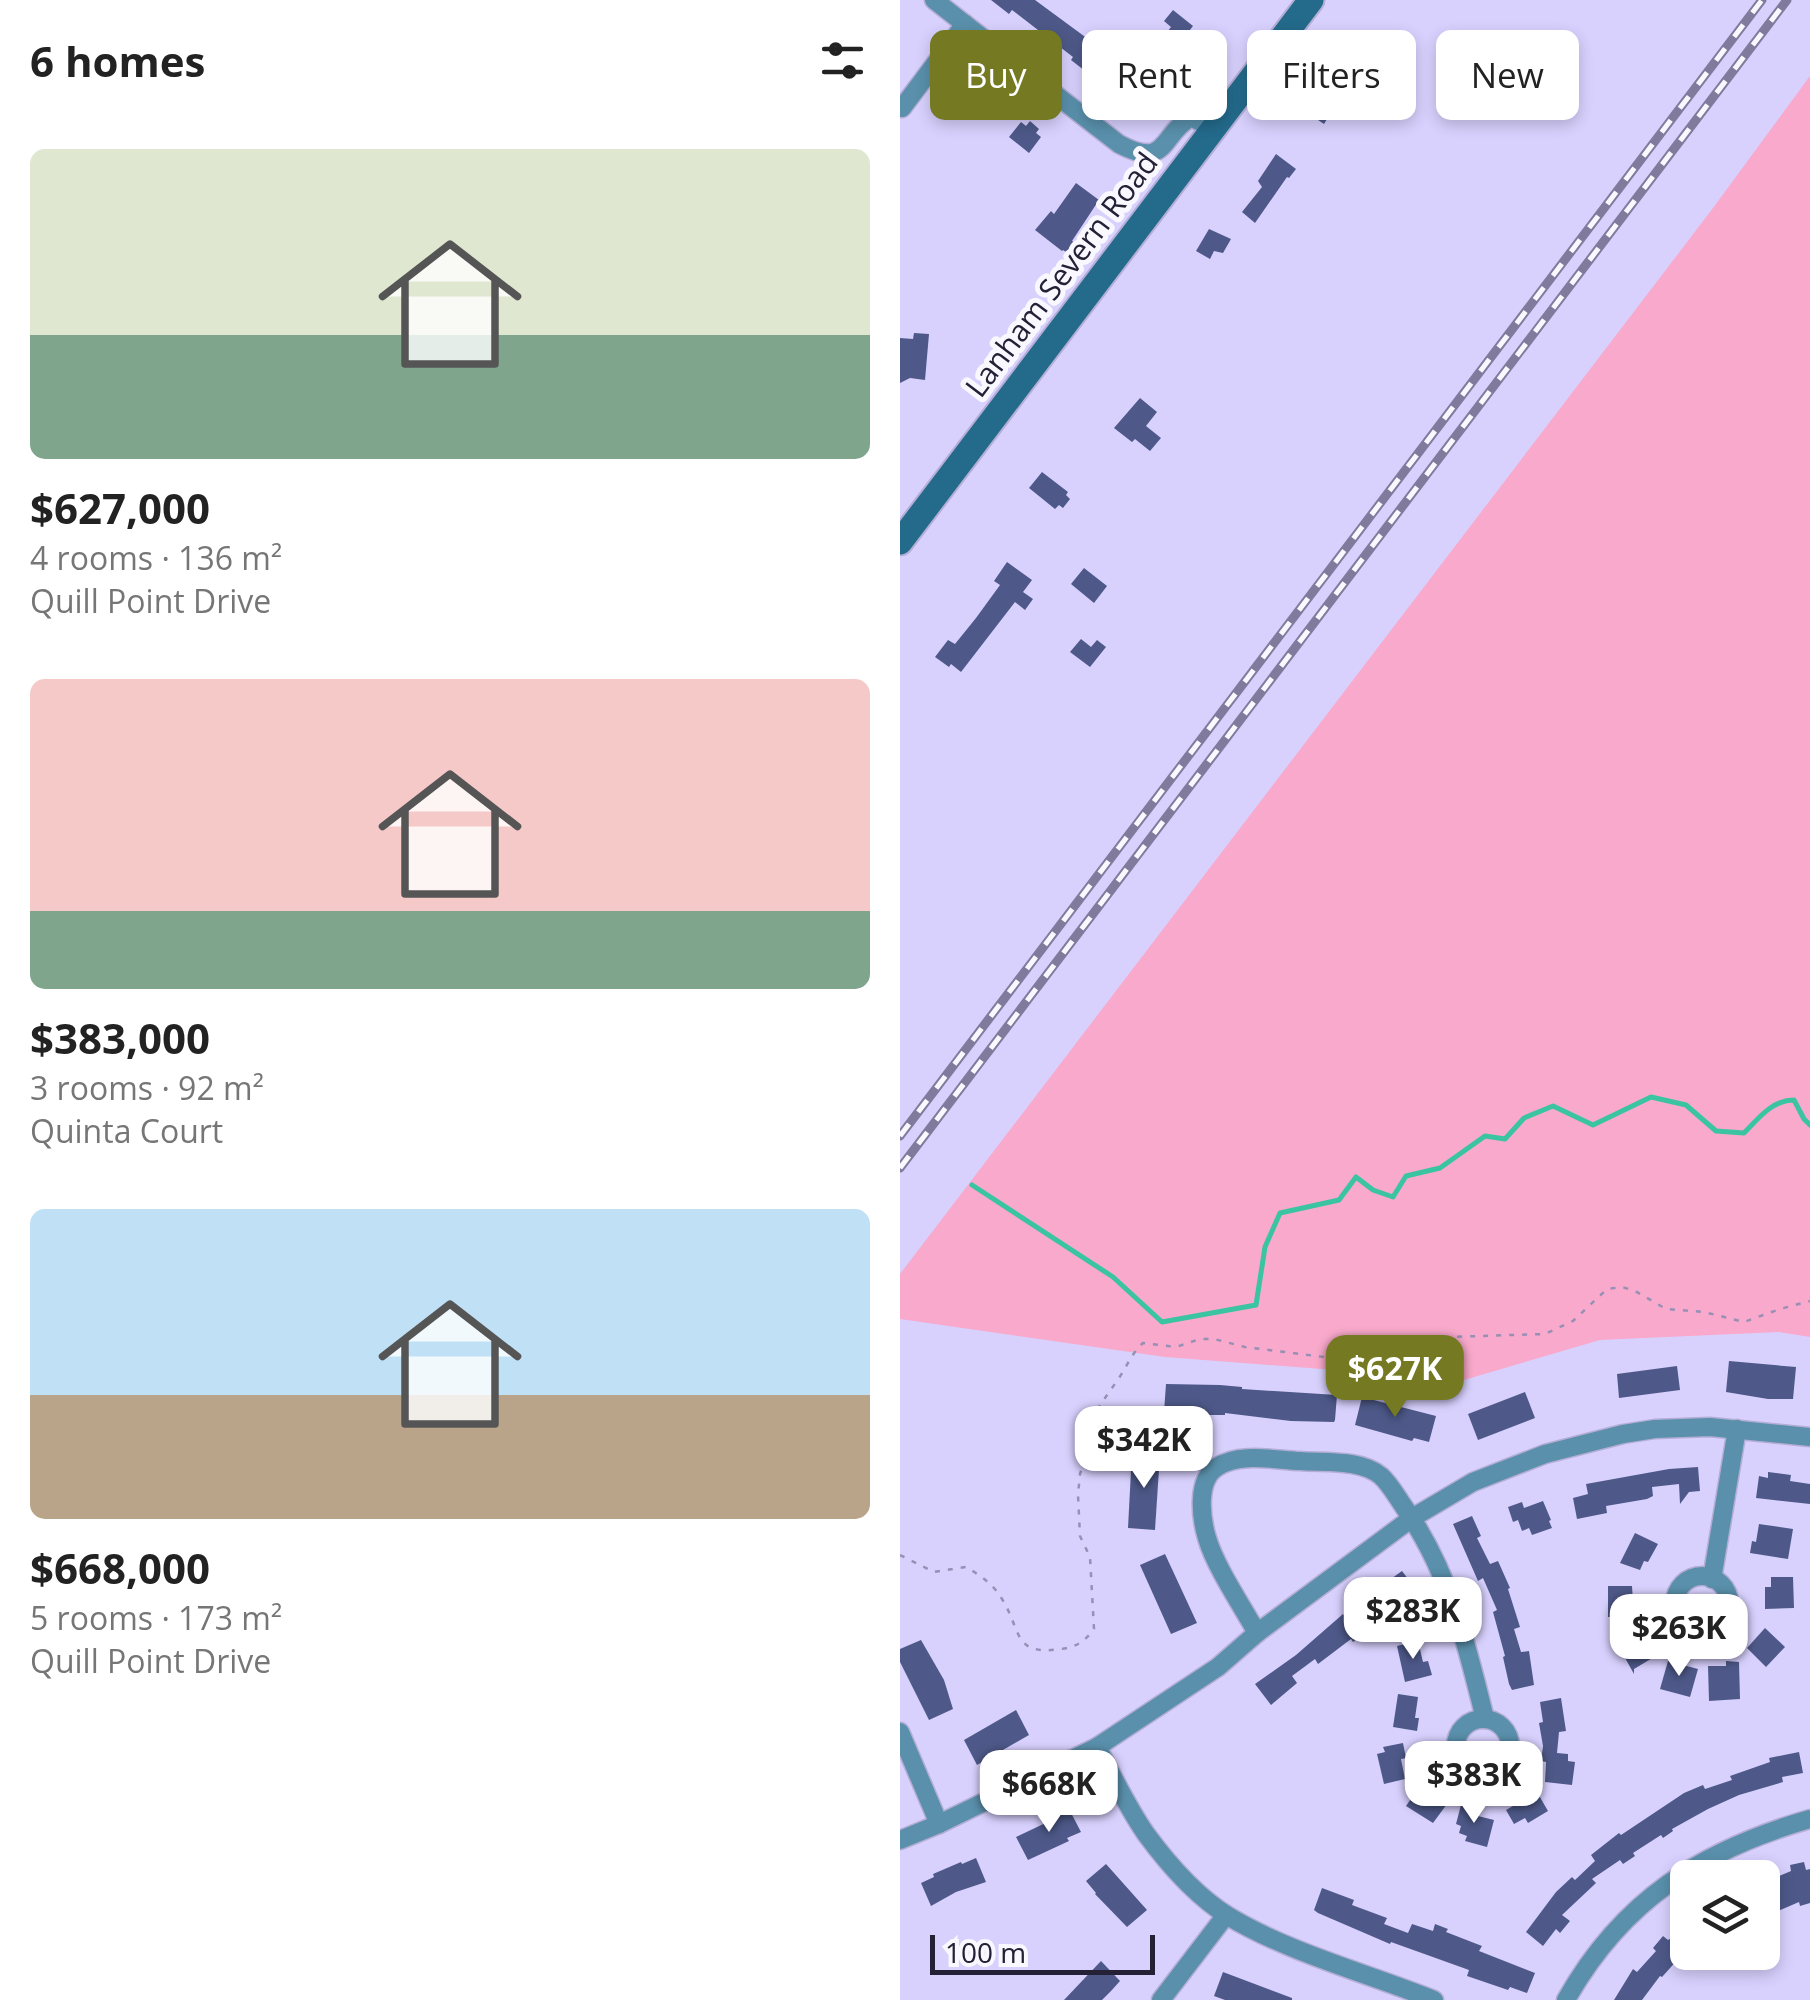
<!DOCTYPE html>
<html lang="en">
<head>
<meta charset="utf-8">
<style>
	:root { --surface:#fff; --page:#f6f6f6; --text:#222; --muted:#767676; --accent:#747922 }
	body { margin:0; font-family:"Open Sans",sans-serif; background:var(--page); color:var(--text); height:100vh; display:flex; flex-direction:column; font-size:38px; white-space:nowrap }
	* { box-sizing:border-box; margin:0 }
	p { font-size:32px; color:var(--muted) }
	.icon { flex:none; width:55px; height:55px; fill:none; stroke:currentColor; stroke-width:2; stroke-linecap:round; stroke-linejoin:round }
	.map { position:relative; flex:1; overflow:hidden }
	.panel { display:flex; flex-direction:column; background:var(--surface); width:900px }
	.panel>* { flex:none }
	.top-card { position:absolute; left:30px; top:30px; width:730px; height:90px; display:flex; gap:20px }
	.buttons { position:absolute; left:770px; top:1860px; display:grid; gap:20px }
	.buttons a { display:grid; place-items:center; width:110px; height:110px; border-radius:15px; background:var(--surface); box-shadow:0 5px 15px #0003; font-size:50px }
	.scale { position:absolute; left:30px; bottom:25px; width:225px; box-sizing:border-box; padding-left:10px; border:5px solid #242035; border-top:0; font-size:28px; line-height:35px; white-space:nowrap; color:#242035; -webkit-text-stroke:8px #f9f8fe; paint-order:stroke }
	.price { position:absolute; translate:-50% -85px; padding:0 22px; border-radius:20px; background:#fff; color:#222; font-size:32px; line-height:65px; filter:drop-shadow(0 2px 5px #0008) }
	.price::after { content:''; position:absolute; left:50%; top:60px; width:30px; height:22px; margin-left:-15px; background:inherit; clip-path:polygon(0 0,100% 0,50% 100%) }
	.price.on { background:var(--accent); color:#fff }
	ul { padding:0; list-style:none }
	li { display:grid; align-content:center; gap:20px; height:530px; padding:0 30px }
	li span { display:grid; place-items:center; height:310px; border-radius:15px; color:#555 }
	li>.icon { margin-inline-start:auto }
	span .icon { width:180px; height:180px; fill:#fffc; stroke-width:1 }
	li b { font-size:42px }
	h2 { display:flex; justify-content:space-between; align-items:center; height:120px; padding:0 30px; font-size:42px }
	.tag { padding:0 35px; border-radius:15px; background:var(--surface); box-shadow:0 5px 15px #0003; font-size:35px; line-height:90px }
	.tag.on { background:var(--accent); color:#fff }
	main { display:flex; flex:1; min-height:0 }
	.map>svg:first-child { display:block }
	.green { fill:#f9a9cb }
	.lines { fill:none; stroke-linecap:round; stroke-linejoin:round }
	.stream { stroke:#3ac4a2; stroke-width:5 }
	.building { fill:#4e5989 }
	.street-casing { stroke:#b4aed6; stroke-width:21 }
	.secondary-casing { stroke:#b4aed6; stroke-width:29 }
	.path { stroke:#9690b5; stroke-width:2.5; stroke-dasharray:5 8; stroke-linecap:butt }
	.street { stroke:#5a90ac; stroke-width:18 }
	.secondary { stroke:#236a8b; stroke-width:25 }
	.rail-casing { stroke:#807b9c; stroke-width:9 }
	.rail { stroke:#f9f8fe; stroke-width:5; stroke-dasharray:15; stroke-linecap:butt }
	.labels { text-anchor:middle; stroke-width:10; stroke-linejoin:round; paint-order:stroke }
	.street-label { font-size:30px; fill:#242035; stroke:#f9f8fe }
</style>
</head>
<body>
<main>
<section class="panel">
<h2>6 homes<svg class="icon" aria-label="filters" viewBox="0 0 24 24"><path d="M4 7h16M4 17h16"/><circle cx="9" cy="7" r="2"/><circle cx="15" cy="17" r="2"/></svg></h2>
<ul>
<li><span style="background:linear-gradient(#dfe7d0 60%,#7fa58c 0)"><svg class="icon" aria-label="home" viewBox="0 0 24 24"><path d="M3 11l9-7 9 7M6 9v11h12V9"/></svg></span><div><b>$627,000</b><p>4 rooms · 136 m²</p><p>Quill Point Drive</p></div></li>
<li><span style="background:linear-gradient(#f6c9c9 75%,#7fa58c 0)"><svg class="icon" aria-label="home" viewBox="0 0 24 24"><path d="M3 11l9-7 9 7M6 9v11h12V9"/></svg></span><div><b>$383,000</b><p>3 rooms · 92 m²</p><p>Quinta Court</p></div></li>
<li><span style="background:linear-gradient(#bfe0f5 60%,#b9a48a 0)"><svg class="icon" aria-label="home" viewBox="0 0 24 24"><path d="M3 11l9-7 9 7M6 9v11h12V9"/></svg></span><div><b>$668,000</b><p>5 rooms · 173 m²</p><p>Quill Point Drive</p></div></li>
</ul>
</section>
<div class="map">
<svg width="910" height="2000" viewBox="0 0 910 2000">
	<rect width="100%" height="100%" fill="#d8d1fe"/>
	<path class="green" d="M 910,76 L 910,1337 L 879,1332 L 700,1340 L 564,1380 L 265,1357 L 0,1319 L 0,1274 L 813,208 Z"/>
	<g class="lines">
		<path class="stream" d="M 72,1185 L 213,1277 L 262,1322 L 356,1305 L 365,1247 L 380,1213 L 439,1200 L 456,1177 L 473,1190 L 493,1197 L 506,1176 L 540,1168 L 585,1136 L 605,1139 L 624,1118 L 653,1106 L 693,1125 L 751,1097 L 786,1105 L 816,1131 L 844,1133 C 859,1118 872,1100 894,1100 L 904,1119 L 910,1125"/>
	</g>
	<g class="building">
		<path d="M 91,0 L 135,0 L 188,39 L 190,36 L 195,40 L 199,35 L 212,45 L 189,74 L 171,60 L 173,57 L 112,10 L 109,14 Z"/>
		<path d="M 273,10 L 293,26 L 274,50 L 261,40 L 271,27 L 264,21 Z"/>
		<path d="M 232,66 L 243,76 L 237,81 L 249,93 L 235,107 L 213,85 Z"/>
		<path d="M 64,76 L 83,91 L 75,102 L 78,104 L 66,120 L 55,112 L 60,105 L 54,101 L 57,98 L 51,93 Z"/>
		<path d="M 399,86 L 416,98 L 415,100 L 432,111 L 424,124 L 388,100 Z"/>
		<path d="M 130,121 L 139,129 L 136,133 L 141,137 L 129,153 L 109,137 L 121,122 L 126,126 Z"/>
		<path d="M 376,154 L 396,169 L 389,178 L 387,177 L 355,223 L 342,212 L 362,187 L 358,181 Z"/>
		<path d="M 176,183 L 199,200 L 172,241 L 174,242 L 166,252 L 163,250 L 162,251 L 135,230 L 151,211 L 154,214 Z"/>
		<path d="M 309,229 L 331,239 L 323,253 L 314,251 L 310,259 L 296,251 Z"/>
		<path d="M 14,333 L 29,334 L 25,380 L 10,378 L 0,383 L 0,338 L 13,339 Z"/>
		<path d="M 240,398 L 257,412 L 246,426 L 261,438 L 250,451 L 235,439 L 232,442 L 214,428 Z"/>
		<path d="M 142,472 L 168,492 L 166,495 L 170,499 L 163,508 L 159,505 L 155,509 L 129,488 Z"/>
		<path d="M 107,562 L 132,580 L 123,592 L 133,599 L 125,610 L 115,602 L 61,672 L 51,664 L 49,667 L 35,657 L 48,640 L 55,644 L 76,618 L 100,585 L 94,581 Z"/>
		<path d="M 184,568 L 207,586 L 194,603 L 171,584 Z"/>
		<path d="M 181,639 L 191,647 L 197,640 L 206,647 L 190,667 L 170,652 Z"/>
		<path d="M 829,1361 L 896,1367 L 893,1399 L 868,1399 L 826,1392 Z"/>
		<path d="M 777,1366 L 780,1390 L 719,1398 L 717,1374 Z"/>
		<path d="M 266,1384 L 320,1385 L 342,1387 L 342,1389 L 437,1395 L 435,1420 L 434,1422 L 391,1421 L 325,1413 L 325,1415 L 295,1415 L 264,1412 Z"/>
		<path d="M 625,1392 L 635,1418 L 578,1440 L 568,1414 Z"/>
		<path d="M 462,1397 L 536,1416 L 529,1442 L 514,1438 L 512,1441 L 455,1425 Z"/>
		<path d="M 232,1452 L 260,1454 L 255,1530 L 228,1528 Z"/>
		<path d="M 798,1467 L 800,1491 L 789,1492 L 780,1504 L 779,1484 L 752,1487 L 753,1496 L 747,1499 L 706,1506 L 707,1513 L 677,1519 L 673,1498 L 688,1494 L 686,1484 L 769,1469 Z"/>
		<path d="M 868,1472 L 891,1475 L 890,1481 L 910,1484 L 910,1504 L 856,1498 L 859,1476 L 868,1478 Z"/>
		<path d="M 643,1501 L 651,1520 L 649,1521 L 652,1528 L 632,1535 L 629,1528 L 622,1531 L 618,1520 L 613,1522 L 608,1507 L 622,1502 L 624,1508 Z"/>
		<path d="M 572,1516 L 581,1536 L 577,1538 L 590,1564 L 598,1561 L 610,1588 L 608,1589 L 620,1627 L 614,1629 L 621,1652 L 629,1651 L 634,1685 L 612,1690 L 609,1684 L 603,1657 L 605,1656 L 593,1612 L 597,1610 L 583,1578 L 578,1581 L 553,1524 Z"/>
		<path d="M 859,1524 L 893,1529 L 888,1559 L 850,1553 L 852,1541 L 856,1542 Z"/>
		<path d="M 735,1533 L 758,1544 L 748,1562 L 744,1561 L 740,1570 L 720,1563 Z"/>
		<path d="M 265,1554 L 297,1623 L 271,1634 L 240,1565 Z"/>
		<path d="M 502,1571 L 515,1588 L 496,1602 L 493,1598 L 470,1614 L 477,1623 L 453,1642 L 451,1639 L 418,1664 L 415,1659 L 392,1676 L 397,1683 L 371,1705 L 355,1684 L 396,1655 L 443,1614 L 447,1619 L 477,1595 L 474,1591 Z"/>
		<path d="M 871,1577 L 893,1577 L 894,1608 L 865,1609 L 865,1587 L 871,1587 Z"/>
		<path d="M 708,1586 L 732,1586 L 734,1617 L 708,1617 Z"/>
		<path d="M 865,1628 L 885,1647 L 866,1667 L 847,1648 Z"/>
		<path d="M 734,1629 L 734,1645 L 743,1639 L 754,1657 L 734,1669 L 734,1674 L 715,1640 Z"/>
		<path d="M 21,1640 L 44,1680 L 53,1709 L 29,1720 L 0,1662 L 0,1649 Z"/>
		<path d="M 518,1641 L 523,1662 L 528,1661 L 532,1675 L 505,1682 L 497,1646 Z"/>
		<path d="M 768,1661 L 798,1669 L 790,1697 L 760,1689 Z"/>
		<path d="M 826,1661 L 839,1662 L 840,1699 L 809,1701 L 808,1666 L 826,1666 Z"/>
		<path d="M 498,1694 L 518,1697 L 515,1718 L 519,1718 L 517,1731 L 493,1727 Z"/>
		<path d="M 661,1698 L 666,1731 L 659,1732 L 657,1753 L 668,1754 L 668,1761 L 675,1762 L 672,1785 L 645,1782 L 646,1762 L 641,1761 L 643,1746 L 639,1723 L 643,1722 L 640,1702 Z"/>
		<path d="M 116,1710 L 129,1735 L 77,1765 L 64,1740 Z"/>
		<path d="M 503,1743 L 506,1758 L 501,1759 L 505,1779 L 484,1784 L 477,1754 L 485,1752 L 483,1747 Z"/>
		<path d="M 899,1752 L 903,1773 L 882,1777 L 883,1782 L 839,1795 L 808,1809 L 772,1829 L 773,1831 L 763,1838 L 761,1835 L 733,1853 L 735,1856 L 723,1864 L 720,1860 L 692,1879 L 696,1883 L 662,1915 L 670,1921 L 660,1933 L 656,1929 L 643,1946 L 626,1932 L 656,1892 L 672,1877 L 675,1880 L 695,1861 L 691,1855 L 719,1833 L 721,1835 L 784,1793 L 803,1785 L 805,1789 L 832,1780 L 830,1776 L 870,1762 L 869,1758 Z"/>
		<path d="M 519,1787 L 535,1799 L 537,1796 L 547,1804 L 533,1823 L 506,1806 Z"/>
		<path d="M 637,1792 L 648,1811 L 628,1823 L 625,1818 L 614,1824 L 606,1810 Z"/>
		<path d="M 561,1805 L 576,1809 L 574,1815 L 594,1820 L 587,1847 L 565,1841 L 567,1836 L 559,1833 L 561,1826 L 556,1824 Z"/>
		<path d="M 169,1809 L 181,1832 L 167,1838 L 169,1841 L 128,1860 L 116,1837 L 156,1818 L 155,1816 Z"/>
		<path d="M 76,1858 L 86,1882 L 56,1892 L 31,1906 L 21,1883 L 34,1877 L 33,1874 L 61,1862 L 62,1864 Z"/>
		<path d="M 904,1862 L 906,1870 L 910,1869 L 910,1903 L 900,1906 L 899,1902 L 871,1914 L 868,1905 L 862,1907 L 862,1883 L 891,1871 L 890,1865 Z"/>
		<path d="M 206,1864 L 247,1910 L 227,1927 L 195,1894 L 196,1893 L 186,1881 Z"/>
		<path d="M 422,1888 L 454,1900 L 452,1905 L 487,1918 L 484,1924 L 508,1933 L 512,1924 L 533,1931 L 535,1924 L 548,1929 L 546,1932 L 582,1946 L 579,1951 L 635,1973 L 627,1993 L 610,1987 L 608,1990 L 567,1976 L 569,1970 L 491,1942 L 490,1944 L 418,1913 L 414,1910 Z"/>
		<path d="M 788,1928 L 788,1948 L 762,1977 L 760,1976 L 742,2000 L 714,2000 L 733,1969 L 737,1972 L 756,1951 L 753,1948 L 763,1936 L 768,1940 Z"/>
		<path d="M 201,1961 L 220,1981 L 211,1991 L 202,2000 L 164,2000 Z"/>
		<path d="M 323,1972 L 392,1998 L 392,2000 L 325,2000 L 314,1996 Z"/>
	</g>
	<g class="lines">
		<defs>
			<g id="street">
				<path d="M 34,0 L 219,144 C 268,170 260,135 291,117 L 314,129"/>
				<path d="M 2,108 L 65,24"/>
				<circle cx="802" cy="1603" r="27"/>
				<path d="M 812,1579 L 837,1429"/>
				<path d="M 357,1633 C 342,1606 315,1566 307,1538 C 301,1518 296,1480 317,1467 C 339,1452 375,1460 400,1461 C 425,1463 461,1459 481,1476 C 490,1484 497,1497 504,1507 C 549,1570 567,1645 585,1719"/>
				<circle cx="583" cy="1746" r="27"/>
				<path d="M 0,1732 L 39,1824"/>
				<path d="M 197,1747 C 213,1776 227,1807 246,1834 C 268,1864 296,1896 328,1916 C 387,1952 469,1974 534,2000"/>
				<path d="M 0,1840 L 39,1824 L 197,1747 L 318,1667 L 357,1633 L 512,1518 L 573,1482 L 645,1454 L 723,1434 L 755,1429 L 810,1427 L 910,1437"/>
				<path d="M 261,2000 L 326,1915"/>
				<path d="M 666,2000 C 722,1900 802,1850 910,1819"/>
			</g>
			<path id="secondary" d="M 0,542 L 411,0"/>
		</defs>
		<use href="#street" class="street-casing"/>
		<use href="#secondary" class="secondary-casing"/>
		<g class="path">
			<path d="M 257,1432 C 248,1431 239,1430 230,1431 C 212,1431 204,1441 188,1427 C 197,1408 208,1394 219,1378 C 227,1366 232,1353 243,1343 L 276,1347 L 300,1339 L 314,1339 L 345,1347 L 471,1363 L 547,1337 L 645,1334 L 673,1321 L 707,1289 L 722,1287 L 735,1291 L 766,1309 L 804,1312 L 844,1322 L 880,1309 L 910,1301"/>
			<path d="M 0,1555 L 34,1572 L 66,1567 C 80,1575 94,1585 102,1599 C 122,1631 112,1656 161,1649 C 177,1647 185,1641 194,1629 L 190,1557 L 180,1536 L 178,1495 L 180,1474 L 193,1435"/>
		</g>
		<use href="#street" class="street"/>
		<use href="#secondary" class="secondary"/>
		<defs>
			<g id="rail">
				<path d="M 0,1136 L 862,0"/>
				<path d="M 0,1168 L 887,0"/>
			</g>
		</defs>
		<use href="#rail" class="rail-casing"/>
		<use href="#rail" class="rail"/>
	</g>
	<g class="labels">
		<g class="street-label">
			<text transform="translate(162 275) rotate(-53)" y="10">Lanham Severn Road</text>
		</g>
	</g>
</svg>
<div class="buttons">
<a><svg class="icon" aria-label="layers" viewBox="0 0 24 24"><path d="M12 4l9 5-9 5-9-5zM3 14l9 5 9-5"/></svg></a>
</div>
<div class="scale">100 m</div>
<b class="price on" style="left:495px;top:1420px">$627K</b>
<b class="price" style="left:244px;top:1491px">$342K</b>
<b class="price" style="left:513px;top:1662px">$283K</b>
<b class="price" style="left:779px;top:1679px">$263K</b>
<b class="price" style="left:574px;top:1826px">$383K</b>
<b class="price" style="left:149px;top:1835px">$668K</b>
<div class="top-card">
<a class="tag on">Buy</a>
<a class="tag">Rent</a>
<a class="tag">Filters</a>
<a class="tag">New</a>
</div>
</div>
</main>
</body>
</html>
